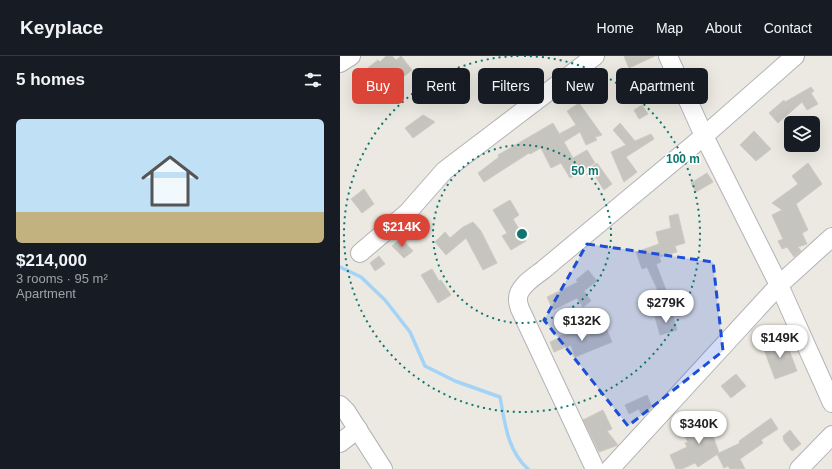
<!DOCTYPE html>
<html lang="en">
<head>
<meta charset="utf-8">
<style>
	:root { --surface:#171b24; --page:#20242c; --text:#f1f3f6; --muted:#9ea1a6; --line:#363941; --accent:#db4537 }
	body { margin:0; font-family:Helvetica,sans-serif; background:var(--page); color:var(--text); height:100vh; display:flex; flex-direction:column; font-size:15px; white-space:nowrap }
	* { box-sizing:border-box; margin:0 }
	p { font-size:13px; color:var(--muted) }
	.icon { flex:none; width:22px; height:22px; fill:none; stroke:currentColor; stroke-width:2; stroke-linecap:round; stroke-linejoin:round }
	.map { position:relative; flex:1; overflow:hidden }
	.sheet { display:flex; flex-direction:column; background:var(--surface); width:340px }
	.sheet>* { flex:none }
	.guide { position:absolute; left:12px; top:12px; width:380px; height:36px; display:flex; gap:8px }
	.fabs { position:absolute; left:444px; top:60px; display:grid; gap:8px }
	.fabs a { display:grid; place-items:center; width:36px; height:36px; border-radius:6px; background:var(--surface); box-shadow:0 4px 16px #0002; font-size:20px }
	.price { position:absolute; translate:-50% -34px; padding:0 9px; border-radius:14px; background:#fff; color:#222; font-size:13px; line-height:26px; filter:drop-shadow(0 1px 2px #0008) }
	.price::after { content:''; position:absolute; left:50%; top:24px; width:12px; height:9px; margin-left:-6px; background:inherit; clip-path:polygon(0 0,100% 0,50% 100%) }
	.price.active { background:var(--accent); color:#fff }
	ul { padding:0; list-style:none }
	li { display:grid; align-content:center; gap:8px; height:212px; padding:0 16px }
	li span { display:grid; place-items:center; height:124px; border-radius:6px; color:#555 }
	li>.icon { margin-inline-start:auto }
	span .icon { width:72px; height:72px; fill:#fffc; stroke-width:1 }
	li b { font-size:17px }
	h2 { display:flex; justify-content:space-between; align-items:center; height:48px; padding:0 16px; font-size:17px }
	.chip { padding:0 14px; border-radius:6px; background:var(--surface); box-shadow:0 4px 16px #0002; font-size:14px; line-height:36px }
	.chip.active { background:var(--accent); color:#fff }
	header { display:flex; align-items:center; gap:24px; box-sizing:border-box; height:56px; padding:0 20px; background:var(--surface); border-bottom:1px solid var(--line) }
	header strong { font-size:19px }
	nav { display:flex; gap:22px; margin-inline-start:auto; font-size:14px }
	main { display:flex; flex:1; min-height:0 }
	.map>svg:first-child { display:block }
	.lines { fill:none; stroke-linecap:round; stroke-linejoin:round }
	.stream { stroke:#a4d3f8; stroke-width:3.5 }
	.building { fill:#c6c4be; stroke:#cfcac0 }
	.minor-casing { stroke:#b1b3b7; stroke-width:20 }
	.minor { stroke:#fff; stroke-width:18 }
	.marked { fill:#1d4ed8; fill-opacity:0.2; stroke:#1d4ed8; stroke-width:3; stroke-dasharray:8 5; stroke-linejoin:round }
	.ring { fill:none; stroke:#0f766e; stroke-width:2; stroke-dasharray:2 4 }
	.centre { fill:#0f766e; stroke:#fff; stroke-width:2 }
	.ring-label { font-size:12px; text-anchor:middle; font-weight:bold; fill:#0f766e; stroke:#fff; stroke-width:3; stroke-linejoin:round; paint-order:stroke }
</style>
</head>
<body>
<header>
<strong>Keyplace</strong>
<nav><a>Home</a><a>Map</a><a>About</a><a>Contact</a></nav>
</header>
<main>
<section class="sheet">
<h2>5 homes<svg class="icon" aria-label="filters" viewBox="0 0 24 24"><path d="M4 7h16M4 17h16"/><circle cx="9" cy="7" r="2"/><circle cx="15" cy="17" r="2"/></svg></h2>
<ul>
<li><span style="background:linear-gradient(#bfe0f5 75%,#c2b280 0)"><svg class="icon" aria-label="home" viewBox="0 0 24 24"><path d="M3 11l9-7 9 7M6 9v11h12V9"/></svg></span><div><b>$214,000</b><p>3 rooms · 95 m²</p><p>Apartment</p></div></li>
</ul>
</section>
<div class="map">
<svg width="492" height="413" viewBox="0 0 492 413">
	<rect width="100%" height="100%" fill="#ebe9e1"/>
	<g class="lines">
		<path class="stream" d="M 0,211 L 21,221 L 45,244 L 70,276 L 85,310 L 115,325 L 160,341 C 165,367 167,394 188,413"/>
	</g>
	<g class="building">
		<path d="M 46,0 L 52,0 L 56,4 L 61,0 L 72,14 L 57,26 L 63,34 L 48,46 L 24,15 L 38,4 L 40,6 Z"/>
		<path d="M 284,0 L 315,0 L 289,12 Z"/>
		<path d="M 471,31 L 474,35 L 471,37 L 478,48 L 467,54 L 462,46 L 438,67 L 429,57 L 444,44 L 445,46 Z"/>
		<path d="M 257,32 L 263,41 L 254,46 L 249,37 Z"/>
		<path d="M 239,47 L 262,79 L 255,81 L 257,84 L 246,89 L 240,76 L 224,86 L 219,78 L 236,69 L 227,55 Z"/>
		<path d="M 302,49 L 308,58 L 299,63 L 294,54 Z"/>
		<path d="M 83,59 L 95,66 L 73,82 L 65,72 Z"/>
		<path d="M 213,67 L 233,102 L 247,94 L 255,107 L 230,122 L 221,107 L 211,112 L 201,92 L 190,98 L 189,97 L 144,126 L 138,117 L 159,101 L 158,99 Z"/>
		<path d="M 280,67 L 295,85 L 311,78 L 314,83 L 286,101 L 297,116 L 284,126 L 271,96 L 286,89 L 273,74 Z"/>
		<path d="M 414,75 L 431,93 L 416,105 L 400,89 Z"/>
		<path d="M 257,107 L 272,128 L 264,134 L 250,112 Z"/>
		<path d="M 468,107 L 482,128 L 456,148 L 468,174 L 462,177 L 467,188 L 458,191 L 461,195 L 454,201 L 447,191 L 442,193 L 438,185 L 443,183 L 432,159 L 442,154 L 432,147 L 458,128 L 452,120 Z"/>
		<path d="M 367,117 L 373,126 L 356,136 L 351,127 Z"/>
		<path d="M 24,133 L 34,148 L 22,157 L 11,143 Z"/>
		<path d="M 170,144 L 179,159 L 173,163 L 186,185 L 171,194 L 162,180 L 167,177 L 153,154 Z"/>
		<path d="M 338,158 L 345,187 L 335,190 L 337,196 L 319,201 L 321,206 L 316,208 L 326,234 L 319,237 L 307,211 L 302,213 L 296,196 L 319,188 L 316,176 L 331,172 L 329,160 Z"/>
		<path d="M 133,166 L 141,175 L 157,207 L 143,214 L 126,182 L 106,199 L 95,186 L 105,176 L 110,182 L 123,171 Z"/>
		<path d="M 61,182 L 73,195 L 64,202 L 52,190 Z"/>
		<path d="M 39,200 L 45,208 L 35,215 L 30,207 Z"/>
		<path d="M 92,213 L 99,225 L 101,224 L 111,239 L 98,247 L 81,219 Z"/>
		<path d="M 248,214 L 257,225 L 244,235 L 251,245 L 243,251 L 237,242 L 213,254 L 207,241 L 238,226 L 236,224 Z"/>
		<path d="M 332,257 L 337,274 L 320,279 L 315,261 Z"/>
		<path d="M 266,272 L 272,286 L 235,301 L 231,289 L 214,296 L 210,286 L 219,282 L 219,280 L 242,277 L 243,282 Z"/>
		<path d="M 445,283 L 457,315 L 435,323 L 423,291 Z"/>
		<path d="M 396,318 L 406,330 L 391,342 L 381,330 Z"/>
		<path d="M 307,339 L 312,351 L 310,354 L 301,358 L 299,353 L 289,358 L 285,349 Z"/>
		<path d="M 263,354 L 272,373 L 267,375 L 278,389 L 259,396 L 243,364 Z"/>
		<path d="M 372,355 L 382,375 L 373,380 L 379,397 L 358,411 L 355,407 L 342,413 L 336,413 L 330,399 L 347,391 L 345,387 L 348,386 L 343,378 L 367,369 L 363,360 Z"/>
		<path d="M 431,362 L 438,373 L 421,384 L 423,387 L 400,403 L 405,413 L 390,413 L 388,410 L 384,412 L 377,398 L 400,387 L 399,385 Z"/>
		<path d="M 450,374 L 461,388 L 452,395 L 444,385 L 443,380 Z"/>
	</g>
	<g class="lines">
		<defs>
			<g id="minor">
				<path d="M 328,0 L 364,80 L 439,229 L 492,347"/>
				<path d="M 0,7 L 11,0"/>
				<path d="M 20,197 L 68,156 L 104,115 L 255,0"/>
				<path d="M 0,349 L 6,355 L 43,413"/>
				<path d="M 0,387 L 18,373"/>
				<path d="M 255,413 L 180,253 C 179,250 178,247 178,244 C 177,231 194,221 203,214 L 364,80 L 455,0"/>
				<path d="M 270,413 L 439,229 L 492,181"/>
				<path d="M 459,413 L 492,379"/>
			</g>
		</defs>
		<use href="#minor" class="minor-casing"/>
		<use href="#minor" class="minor"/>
	</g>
	<path class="marked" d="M 247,188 L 373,206 L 383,295 L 288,370 L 204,264 Z"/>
	<g class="ring">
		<circle cx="182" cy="178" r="89"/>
		<path d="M184 0A178 178 0 1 1 180 0"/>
	</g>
	<circle cx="182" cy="178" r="6" class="centre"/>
	<g class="ring-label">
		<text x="343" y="107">100 m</text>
		<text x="245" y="119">50 m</text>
	</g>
</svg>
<div class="fabs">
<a><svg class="icon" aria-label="layers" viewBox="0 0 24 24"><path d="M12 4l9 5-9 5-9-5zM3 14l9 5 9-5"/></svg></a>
</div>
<b class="price active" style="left:62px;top:192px">$214K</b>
<b class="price" style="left:326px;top:268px">$279K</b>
<b class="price" style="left:242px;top:286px">$132K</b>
<b class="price" style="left:440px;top:303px">$149K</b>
<b class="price" style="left:359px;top:389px">$340K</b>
<div class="guide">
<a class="chip active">Buy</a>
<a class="chip">Rent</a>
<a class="chip">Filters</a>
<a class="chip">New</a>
<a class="chip">Apartment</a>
</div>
</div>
</main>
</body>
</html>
